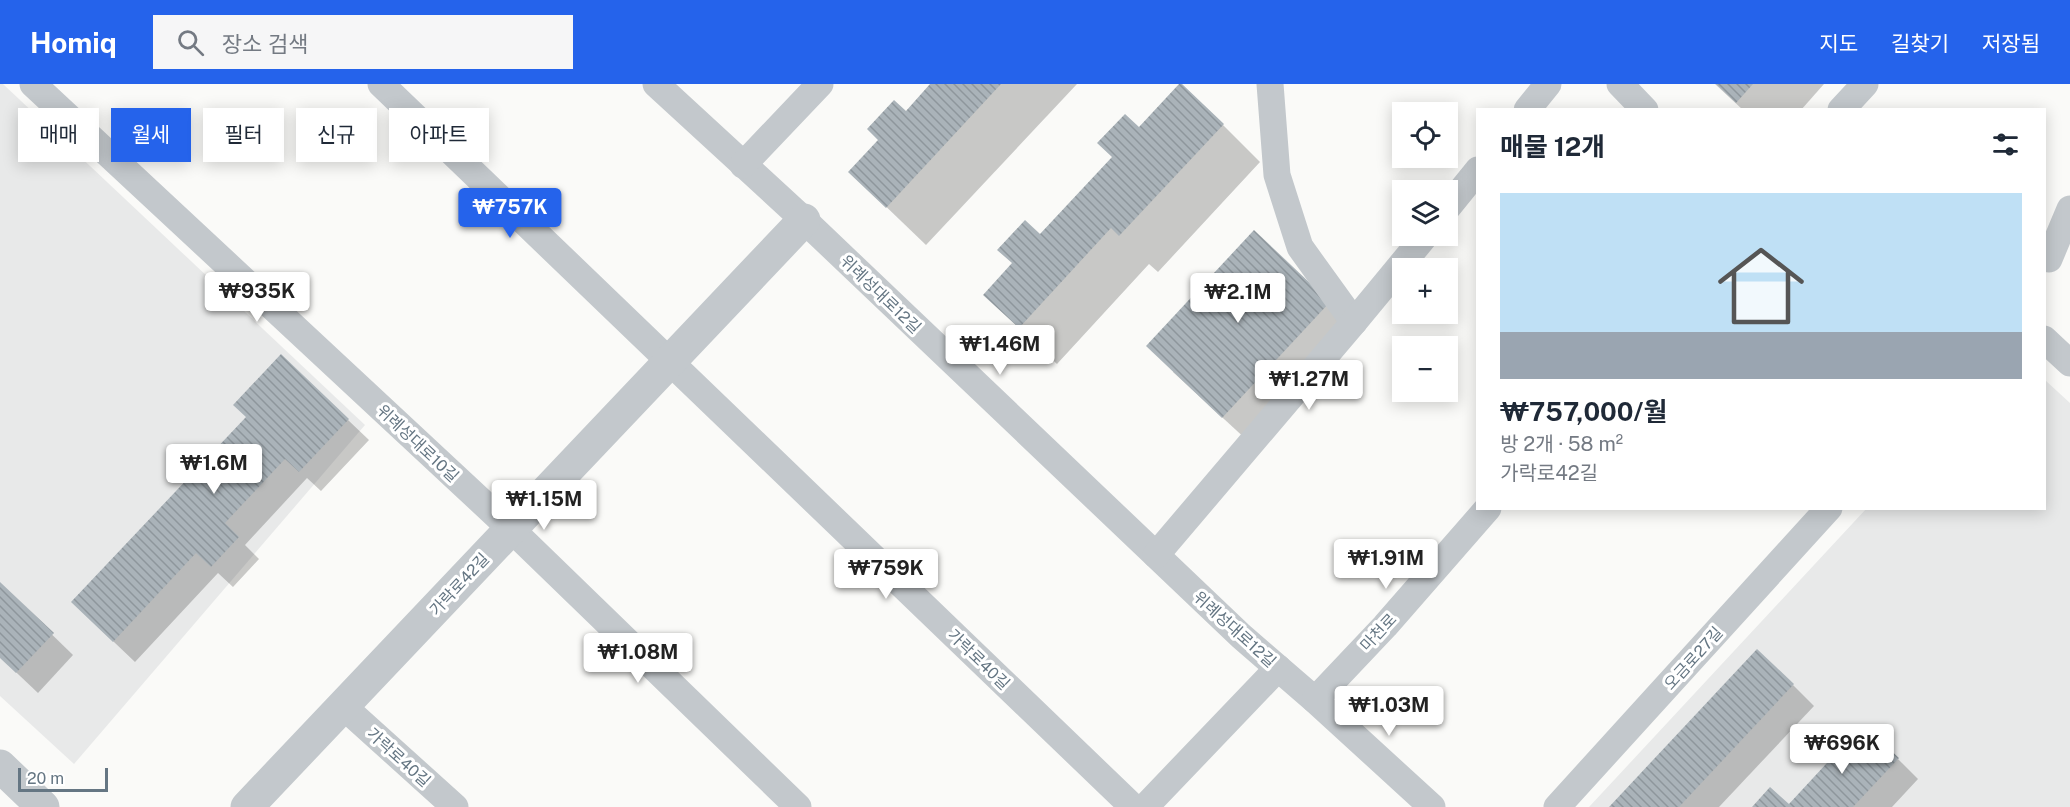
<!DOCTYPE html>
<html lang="ko">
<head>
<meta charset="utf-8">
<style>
	:root { --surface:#fff; --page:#f6f6f7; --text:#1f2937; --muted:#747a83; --accent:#2563eb }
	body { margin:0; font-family:"Public Sans","Noto Sans KR",sans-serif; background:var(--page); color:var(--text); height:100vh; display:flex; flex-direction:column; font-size:22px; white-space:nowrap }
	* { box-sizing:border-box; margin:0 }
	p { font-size:20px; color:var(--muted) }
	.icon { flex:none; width:33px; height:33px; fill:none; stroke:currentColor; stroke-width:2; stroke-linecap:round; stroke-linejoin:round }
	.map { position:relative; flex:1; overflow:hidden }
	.panel { position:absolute; left:1476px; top:24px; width:570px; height:402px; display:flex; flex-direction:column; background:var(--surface); border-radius:0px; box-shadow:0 3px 15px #0003 }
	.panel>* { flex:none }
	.top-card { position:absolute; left:18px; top:24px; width:570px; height:54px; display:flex; gap:12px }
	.fabs { position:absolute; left:1392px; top:18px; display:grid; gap:12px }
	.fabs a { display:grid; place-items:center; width:66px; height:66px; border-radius:0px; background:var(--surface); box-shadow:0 3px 15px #0003; font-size:30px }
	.scale { position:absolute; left:18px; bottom:15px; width:90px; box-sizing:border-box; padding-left:6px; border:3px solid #657683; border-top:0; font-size:16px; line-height:21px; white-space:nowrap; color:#657683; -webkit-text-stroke:4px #fff; paint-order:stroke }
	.price { position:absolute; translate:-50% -51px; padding:0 14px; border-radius:6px; background:#fff; color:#222; font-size:20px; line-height:39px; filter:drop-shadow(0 2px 3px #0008) }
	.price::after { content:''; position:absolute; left:50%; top:36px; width:18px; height:14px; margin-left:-9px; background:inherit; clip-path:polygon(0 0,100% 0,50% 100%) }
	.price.current { background:var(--accent); color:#fff }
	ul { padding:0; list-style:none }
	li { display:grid; align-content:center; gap:12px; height:318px; padding:0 24px }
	li span { display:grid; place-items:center; height:186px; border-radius:0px; color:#555 }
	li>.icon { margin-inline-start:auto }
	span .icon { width:108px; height:108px; fill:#fffc; stroke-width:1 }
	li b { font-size:26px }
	h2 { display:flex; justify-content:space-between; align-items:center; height:72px; padding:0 24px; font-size:26px }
	.chip { padding:0 21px; border-radius:0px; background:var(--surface); box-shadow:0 3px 15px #0003; font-size:21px; line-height:54px }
	.chip.current { background:var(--accent); color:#fff }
	header { display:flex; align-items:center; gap:36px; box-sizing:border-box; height:84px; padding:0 30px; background:var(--accent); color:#fff }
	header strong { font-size:28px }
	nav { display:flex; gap:33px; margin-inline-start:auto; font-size:21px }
	.search { width:420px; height:54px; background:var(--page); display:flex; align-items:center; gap:15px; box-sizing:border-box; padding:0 21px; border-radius:0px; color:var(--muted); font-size:22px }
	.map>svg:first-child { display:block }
	.built { fill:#e8e9e9 }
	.shadow { fill:#0003 }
	.building { fill:url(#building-back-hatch) }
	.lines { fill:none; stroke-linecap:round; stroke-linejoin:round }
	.minor { stroke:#c3c8cc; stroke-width:27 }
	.tertiary { stroke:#c3c8cc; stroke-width:33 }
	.labels { text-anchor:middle; stroke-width:6; stroke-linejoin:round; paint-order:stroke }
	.street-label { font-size:16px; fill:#657683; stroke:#fff }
</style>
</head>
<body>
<header>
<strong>Homiq</strong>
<div class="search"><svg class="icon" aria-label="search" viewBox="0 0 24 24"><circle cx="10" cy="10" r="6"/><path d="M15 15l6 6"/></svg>장소 검색</div>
<nav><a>지도</a><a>길찾기</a><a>저장됨</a></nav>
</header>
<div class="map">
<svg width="2070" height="723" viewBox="0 0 2070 723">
	<defs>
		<pattern id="building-back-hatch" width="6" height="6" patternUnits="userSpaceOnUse" patternTransform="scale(1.5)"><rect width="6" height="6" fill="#aab3b9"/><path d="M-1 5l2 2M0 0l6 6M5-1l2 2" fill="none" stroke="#8e969c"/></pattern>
	</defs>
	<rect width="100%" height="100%" fill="#fafaf8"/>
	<g class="built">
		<path d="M 0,0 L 3,0 L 365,341 L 74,680 L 0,612 Z"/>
		<path d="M 2045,296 L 2070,319 L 2070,723 L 1589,723 L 1866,425 L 2044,424 Z"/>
	</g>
	<g class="shadow">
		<path d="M 932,0 L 1077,0 L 926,161 L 850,88 Z"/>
		<path d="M 1715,0 L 1824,0 L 1801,26 L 1743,26 Z"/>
		<path d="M 1223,41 L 1260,78 L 1158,188 L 1149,180 L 1057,280 L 985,211 L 1139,46 Z"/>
		<path d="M 1254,148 L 1354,245 L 1249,358 L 1173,288 Z"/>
		<path d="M 247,333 L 348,336 L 369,356 L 321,407 L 307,394 L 245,461 L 259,475 L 233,503 L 218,489 L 135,578 L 94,539 Z"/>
		<path d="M 0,500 L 73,571 L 38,609 L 0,573 Z"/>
		<path d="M 1793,601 L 1814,622 L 1719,723 L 1611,723 Z"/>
		<path d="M 1898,675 L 1918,695 L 1892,723 L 1754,723 L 1789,722 Z"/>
	</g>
	<g class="building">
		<path d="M 930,0 L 1001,0 L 886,124 L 848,88 L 878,56 L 867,45 L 894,16 L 906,27 Z"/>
		<path d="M 1179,0 L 1182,0 L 1224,40 L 1119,152 L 1111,144 L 1019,244 L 983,211 L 1012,179 L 997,166 L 1025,136 L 1040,150 L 1112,73 L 1097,59 L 1125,30 L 1139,43 Z"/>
		<path d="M 1716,0 L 1753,0 L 1736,19 Z"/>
		<path d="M 1254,146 L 1330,218 L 1222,334 L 1146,262 Z"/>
		<path d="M 281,270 L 349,335 L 299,388 L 285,375 L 225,439 L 239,453 L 211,483 L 196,469 L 113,558 L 71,518 L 246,333 L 233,321 Z"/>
		<path d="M 0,498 L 54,549 L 16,589 L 0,574 Z"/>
		<path d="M 1757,565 L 1794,600 L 1679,723 L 1609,723 Z"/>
		<path d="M 1863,640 L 1899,674 L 1853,723 L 1752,723 L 1770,703 L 1789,720 Z"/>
	</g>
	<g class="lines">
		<g class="minor">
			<path d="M 33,0 L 511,445 L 798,723"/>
			<path d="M 381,0 L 1133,723"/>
			<path d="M 656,0 L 804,136 L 1241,552 L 1315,616 L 1432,723"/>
			<path d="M 1270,0 L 1277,91 L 1300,163 L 1354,238"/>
			<path d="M 1620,0 L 1645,26"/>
			<path d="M 1527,26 L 1548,0"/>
			<path d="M 1841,26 L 1865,0"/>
			<path d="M 743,81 L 820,0"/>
			<path d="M 1448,123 L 1478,86"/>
			<path d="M 2049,175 L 2070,125"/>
			<path d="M 2044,255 L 2070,279"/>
			<path d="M 1156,471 L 1354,238 L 1425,152"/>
			<path d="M 1315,616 L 1385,542 L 1488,424"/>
			<path d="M 343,622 L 455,723"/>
			<path d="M 1145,723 L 1278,584"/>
			<path d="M 1557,723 L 1829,424"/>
		</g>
		<g class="tertiary">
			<path d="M 0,682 L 43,723"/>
			<path d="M 247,723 L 804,136"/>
		</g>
	</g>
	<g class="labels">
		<g class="street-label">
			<text transform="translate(881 210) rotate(44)" y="6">위례성대로12길</text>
			<text transform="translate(418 359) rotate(43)" y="6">위례성대로10길</text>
			<text transform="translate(459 500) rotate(-47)" y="6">가락로42길</text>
			<text transform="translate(1235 545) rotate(42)" y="6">위례성대로12길</text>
			<text transform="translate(1378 548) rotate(-47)" y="6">마천로</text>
			<text transform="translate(1693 574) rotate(-48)" y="6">오금로27길</text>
			<text transform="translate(979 575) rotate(44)" y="6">가락로40길</text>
			<text transform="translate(399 673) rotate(42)" y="6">가락로40길</text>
		</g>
	</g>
</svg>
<div class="fabs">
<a><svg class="icon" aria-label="locate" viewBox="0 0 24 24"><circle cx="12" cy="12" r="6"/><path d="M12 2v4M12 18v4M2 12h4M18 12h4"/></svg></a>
<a><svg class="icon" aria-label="layers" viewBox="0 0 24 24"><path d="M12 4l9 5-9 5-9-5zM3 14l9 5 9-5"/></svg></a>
<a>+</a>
<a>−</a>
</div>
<div class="scale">20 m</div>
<b class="price current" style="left:510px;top:155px">₩757K</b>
<b class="price" style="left:257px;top:239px">₩935K</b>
<b class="price" style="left:1238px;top:240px">₩2.1M</b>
<b class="price" style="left:1000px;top:292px">₩1.46M</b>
<b class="price" style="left:1309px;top:327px">₩1.27M</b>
<b class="price" style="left:214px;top:411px">₩1.6M</b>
<b class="price" style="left:544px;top:447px">₩1.15M</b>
<b class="price" style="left:1386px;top:506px">₩1.91M</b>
<b class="price" style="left:886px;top:516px">₩759K</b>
<b class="price" style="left:638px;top:600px">₩1.08M</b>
<b class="price" style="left:1389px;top:653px">₩1.03M</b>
<b class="price" style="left:1842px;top:691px">₩696K</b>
<div class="top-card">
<a class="chip">매매</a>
<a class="chip current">월세</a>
<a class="chip">필터</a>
<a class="chip">신규</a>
<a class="chip">아파트</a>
</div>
<section class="panel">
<h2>매물 12개<svg class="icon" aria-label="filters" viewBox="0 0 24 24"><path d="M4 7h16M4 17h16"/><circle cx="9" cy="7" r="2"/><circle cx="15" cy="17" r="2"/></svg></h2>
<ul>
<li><span style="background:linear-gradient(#bfe0f5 75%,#9aa5b1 0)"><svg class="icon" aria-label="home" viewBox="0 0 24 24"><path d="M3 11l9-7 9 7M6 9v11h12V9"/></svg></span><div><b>₩757,000/월</b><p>방 2개 · 58 m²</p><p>가락로42길</p></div></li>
</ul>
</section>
</div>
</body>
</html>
